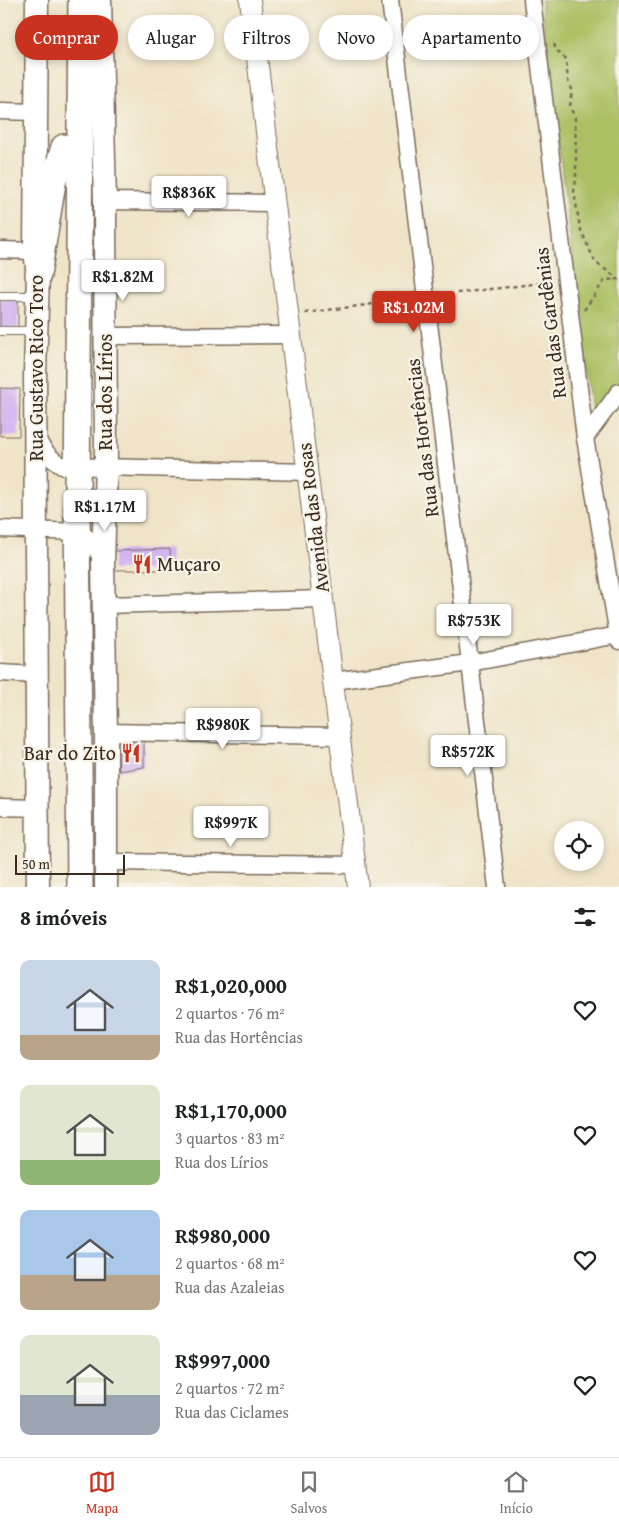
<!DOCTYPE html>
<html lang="pt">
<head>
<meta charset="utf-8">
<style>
	:root { --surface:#fff; --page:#f6f6f6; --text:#202124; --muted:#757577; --line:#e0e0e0; --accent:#c8321e }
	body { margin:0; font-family:"Gentium Book Plus",serif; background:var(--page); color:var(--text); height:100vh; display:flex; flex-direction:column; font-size:19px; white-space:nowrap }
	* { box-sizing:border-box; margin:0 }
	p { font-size:16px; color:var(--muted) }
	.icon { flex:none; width:28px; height:28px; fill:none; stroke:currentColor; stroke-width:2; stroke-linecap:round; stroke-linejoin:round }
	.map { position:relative; height:887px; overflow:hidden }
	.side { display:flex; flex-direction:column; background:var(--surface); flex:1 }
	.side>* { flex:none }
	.hud { position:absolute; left:15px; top:15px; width:590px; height:45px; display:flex; gap:10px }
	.tools { position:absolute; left:554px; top:821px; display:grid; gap:10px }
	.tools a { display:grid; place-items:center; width:50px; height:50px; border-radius:50%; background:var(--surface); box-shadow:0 2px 8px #0003; font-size:25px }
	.scale { position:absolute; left:15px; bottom:12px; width:110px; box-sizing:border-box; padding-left:5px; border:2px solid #3b2a1e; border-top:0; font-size:14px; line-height:18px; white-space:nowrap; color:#3b2a1e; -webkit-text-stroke:4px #f7f3e8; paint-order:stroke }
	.price { position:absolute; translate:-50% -42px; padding:0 11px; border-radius:5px; background:#fff; color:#222; font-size:16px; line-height:32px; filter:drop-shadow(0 1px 2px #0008) }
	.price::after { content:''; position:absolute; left:50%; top:30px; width:15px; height:11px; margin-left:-8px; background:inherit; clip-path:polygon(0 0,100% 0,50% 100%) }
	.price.active { background:var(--accent); color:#fff }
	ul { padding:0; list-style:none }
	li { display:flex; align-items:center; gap:15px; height:125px; padding:0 20px }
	li span { display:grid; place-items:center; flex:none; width:140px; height:100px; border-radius:10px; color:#555 }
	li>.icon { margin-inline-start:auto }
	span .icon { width:60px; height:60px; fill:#fffc; stroke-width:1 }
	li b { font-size:21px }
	h2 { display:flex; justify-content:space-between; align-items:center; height:60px; padding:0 20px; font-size:21px }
	.tag { padding:0 18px; border-radius:22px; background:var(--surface); box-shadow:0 2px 8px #0003; font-size:18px; line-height:45px }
	.tag.active { background:var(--accent); color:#fff }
	.menu { display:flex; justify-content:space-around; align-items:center; height:70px; border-top:1px solid var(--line); background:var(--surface); font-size:14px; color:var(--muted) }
	.menu a { display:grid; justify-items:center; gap:2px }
	.menu .active { color:var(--accent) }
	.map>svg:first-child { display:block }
	.green { fill:#abc064; stroke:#737541 }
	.building { fill:#c9a9f1 }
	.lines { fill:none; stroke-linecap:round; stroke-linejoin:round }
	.service-casing { stroke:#7a6b5a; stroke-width:10 }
	.minor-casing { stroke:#7a6b5a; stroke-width:19 }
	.tertiary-casing { stroke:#7a6b5a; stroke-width:22 }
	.secondary-casing { stroke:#7a6b5a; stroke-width:25 }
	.primary-casing { stroke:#7a6b5a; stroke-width:28 }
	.path { stroke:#7a6b5a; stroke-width:2.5; stroke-dasharray:4 4; stroke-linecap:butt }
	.service { stroke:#fff; stroke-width:8 }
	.minor { stroke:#fff; stroke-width:16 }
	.tertiary { stroke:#fff; stroke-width:20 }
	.secondary { stroke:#fff; stroke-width:22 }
	.primary { stroke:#fff; stroke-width:25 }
	.labels { text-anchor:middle; stroke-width:4.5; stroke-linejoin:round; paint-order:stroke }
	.street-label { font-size:20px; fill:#3b2a1e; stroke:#f7f3e8 }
	.poi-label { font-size:20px; fill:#3b2a1e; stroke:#f7f3e8; text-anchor:start }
</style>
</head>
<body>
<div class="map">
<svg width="619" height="887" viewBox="0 0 619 887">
	<rect width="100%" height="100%" fill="#f7f3e8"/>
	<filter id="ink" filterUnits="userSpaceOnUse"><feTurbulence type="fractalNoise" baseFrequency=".02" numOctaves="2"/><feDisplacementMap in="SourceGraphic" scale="10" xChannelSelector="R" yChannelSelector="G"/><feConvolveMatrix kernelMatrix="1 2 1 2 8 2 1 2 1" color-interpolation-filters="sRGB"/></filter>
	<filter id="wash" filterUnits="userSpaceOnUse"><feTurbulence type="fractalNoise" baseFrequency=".0096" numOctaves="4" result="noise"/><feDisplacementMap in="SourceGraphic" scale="20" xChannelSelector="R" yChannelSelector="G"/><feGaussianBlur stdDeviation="1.12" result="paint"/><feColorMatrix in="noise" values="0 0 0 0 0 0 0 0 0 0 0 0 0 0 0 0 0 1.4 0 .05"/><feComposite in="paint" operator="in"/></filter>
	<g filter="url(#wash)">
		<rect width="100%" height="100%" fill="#efe4c8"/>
		<path class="green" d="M 541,0 L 619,0 L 619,383 L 592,419 Z"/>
		<g id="blocks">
			<g class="building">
				<path d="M 0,299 L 18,299 L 18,328 L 0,329 Z"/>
				<path d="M 0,388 L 20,389 L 19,436 L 0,436 Z"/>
				<path d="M 170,549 L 171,570 L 112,570 L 114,551 Z"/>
				<path d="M 144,736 L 144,767 L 119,771 L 117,738 Z"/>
			</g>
		</g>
	</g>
	<g filter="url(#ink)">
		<use href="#blocks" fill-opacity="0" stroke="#7a6b5a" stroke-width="1"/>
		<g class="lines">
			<defs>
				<g id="service">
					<path d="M 0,296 L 35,296"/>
					<path d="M 0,331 L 35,331"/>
				</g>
				<g id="minor">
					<path d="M 390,0 L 497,887"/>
					<path d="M 532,0 L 585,438 L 619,641"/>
					<path d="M 0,111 L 35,112"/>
					<path d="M 105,201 L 274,203"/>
					<path d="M 0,250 L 35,251"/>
					<path d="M 105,336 L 292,335"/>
					<path d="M 36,437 C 43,451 50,458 62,466 L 308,472"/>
					<path d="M 585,438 L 619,392"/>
					<path d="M 0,529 L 78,532 C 92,538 96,547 102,561"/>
					<path d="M 104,605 L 323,599"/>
					<path d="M 0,673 L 37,675"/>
					<path d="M 333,681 L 470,663 L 618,635 L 619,634"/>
					<path d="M 106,732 L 340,736"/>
					<path d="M 0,807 L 38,808"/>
					<path d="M 106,862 L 355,865"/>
				</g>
				<path id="tertiary" d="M 250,0 L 358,887"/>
				<g id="secondary">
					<path d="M 37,0 L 35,251 L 38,275 L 35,372 L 38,887"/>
					<path d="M 100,0 L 105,201 L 106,466 L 103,563 L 106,732 L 106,887"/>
				</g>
				<g id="primary">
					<path d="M 38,275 L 53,183 L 64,147"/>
					<path d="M 80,887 L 77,498 L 81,0"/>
				</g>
			</defs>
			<use href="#service" class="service-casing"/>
			<use href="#minor" class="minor-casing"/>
			<use href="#tertiary" class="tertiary-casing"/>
			<use href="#secondary" class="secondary-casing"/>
			<use href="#primary" class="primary-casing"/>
			<g class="path">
				<path d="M 554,44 L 556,50 L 566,59 L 568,81 L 572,89 L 570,107 L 575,117 L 576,152 L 576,180 L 574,191 L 580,228 L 595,262 L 613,275 L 616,280"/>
				<path d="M 441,295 L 550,282"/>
				<path d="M 584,310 L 605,280 L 619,279"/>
				<path d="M 305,313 L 411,299"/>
			</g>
			<use href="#service" class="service"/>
			<use href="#minor" class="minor"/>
			<use href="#tertiary" class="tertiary"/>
			<use href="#secondary" class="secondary"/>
			<use href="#primary" class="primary"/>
		</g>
	</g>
	<defs>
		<symbol id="restaurant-bare" viewBox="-9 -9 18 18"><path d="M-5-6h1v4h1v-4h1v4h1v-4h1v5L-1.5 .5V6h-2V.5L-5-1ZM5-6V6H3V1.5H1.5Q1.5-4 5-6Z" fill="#c8321e" stroke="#f7f3e8" stroke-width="2.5" paint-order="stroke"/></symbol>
	</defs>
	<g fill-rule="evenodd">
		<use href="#restaurant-bare" x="128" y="550" width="28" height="28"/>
		<use href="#restaurant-bare" x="117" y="739" width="28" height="28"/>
	</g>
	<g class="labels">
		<g class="street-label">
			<text transform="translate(550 323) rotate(-97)" y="7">Rua das Gardênias</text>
			<text transform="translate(36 368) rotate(-90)" y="7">Rua Gustavo Rico Toro</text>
			<text transform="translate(105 392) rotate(-90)" y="7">Rua dos Lírios</text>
			<text transform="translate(422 438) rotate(-97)" y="7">Rua das Hortências</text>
			<text transform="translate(313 518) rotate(-97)" y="7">Avenida das Rosas</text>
		</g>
		<g class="poi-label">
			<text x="157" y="571">Muçaro</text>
			<text x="116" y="760" text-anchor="end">Bar do Zito</text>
		</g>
	</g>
</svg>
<div class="tools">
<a><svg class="icon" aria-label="locate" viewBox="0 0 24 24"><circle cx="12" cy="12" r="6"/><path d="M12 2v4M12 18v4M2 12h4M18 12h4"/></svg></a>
</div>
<div class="scale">50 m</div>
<b class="price" style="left:189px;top:218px">R$836K</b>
<b class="price" style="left:123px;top:302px">R$1.82M</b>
<b class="price active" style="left:414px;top:333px">R$1.02M</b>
<b class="price" style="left:105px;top:532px">R$1.17M</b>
<b class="price" style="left:474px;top:646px">R$753K</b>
<b class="price" style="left:223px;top:750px">R$980K</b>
<b class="price" style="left:468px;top:777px">R$572K</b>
<b class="price" style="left:231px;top:848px">R$997K</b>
<div class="hud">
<a class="tag active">Comprar</a>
<a class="tag">Alugar</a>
<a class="tag">Filtros</a>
<a class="tag">Novo</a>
<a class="tag">Apartamento</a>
</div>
</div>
<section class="side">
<h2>8 imóveis<svg class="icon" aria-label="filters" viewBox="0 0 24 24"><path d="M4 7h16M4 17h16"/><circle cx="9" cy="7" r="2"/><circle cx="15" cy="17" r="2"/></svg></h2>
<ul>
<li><span style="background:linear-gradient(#c9d6e8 75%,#b9a48a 0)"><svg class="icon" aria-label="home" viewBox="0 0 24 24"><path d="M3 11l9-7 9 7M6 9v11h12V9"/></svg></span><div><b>R$1,020,000</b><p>2 quartos · 76 m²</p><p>Rua das Hortências</p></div><svg class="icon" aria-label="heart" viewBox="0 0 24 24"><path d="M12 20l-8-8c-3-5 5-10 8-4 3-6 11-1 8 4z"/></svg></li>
<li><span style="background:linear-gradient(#dfe7d0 75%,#8fb573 0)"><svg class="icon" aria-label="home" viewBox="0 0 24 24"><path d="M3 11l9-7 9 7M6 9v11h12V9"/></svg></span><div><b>R$1,170,000</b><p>3 quartos · 83 m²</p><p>Rua dos Lírios</p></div><svg class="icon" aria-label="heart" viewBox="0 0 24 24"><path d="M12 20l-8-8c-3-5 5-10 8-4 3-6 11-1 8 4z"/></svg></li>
<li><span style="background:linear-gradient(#a9c7e8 65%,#b9a48a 0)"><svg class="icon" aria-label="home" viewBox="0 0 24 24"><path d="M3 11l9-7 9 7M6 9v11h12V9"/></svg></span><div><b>R$980,000</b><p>2 quartos · 68 m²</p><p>Rua das Azaleias</p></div><svg class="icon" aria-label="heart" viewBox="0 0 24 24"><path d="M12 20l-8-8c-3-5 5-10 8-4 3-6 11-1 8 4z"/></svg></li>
<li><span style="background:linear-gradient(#dfe7d0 60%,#9aa5b1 0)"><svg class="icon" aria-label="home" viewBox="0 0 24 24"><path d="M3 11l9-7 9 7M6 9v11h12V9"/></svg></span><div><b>R$997,000</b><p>2 quartos · 72 m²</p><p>Rua das Ciclames</p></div><svg class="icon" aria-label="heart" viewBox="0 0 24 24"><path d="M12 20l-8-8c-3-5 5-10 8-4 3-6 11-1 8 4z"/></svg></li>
</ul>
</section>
<nav class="menu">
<a class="active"><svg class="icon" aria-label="map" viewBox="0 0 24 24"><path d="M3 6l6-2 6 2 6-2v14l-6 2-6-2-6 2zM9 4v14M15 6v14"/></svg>Mapa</a>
<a><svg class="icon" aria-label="saved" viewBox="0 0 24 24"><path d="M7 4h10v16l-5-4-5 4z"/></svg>Salvos</a>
<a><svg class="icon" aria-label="home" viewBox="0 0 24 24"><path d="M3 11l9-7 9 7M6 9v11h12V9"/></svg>Início</a>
</nav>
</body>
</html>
